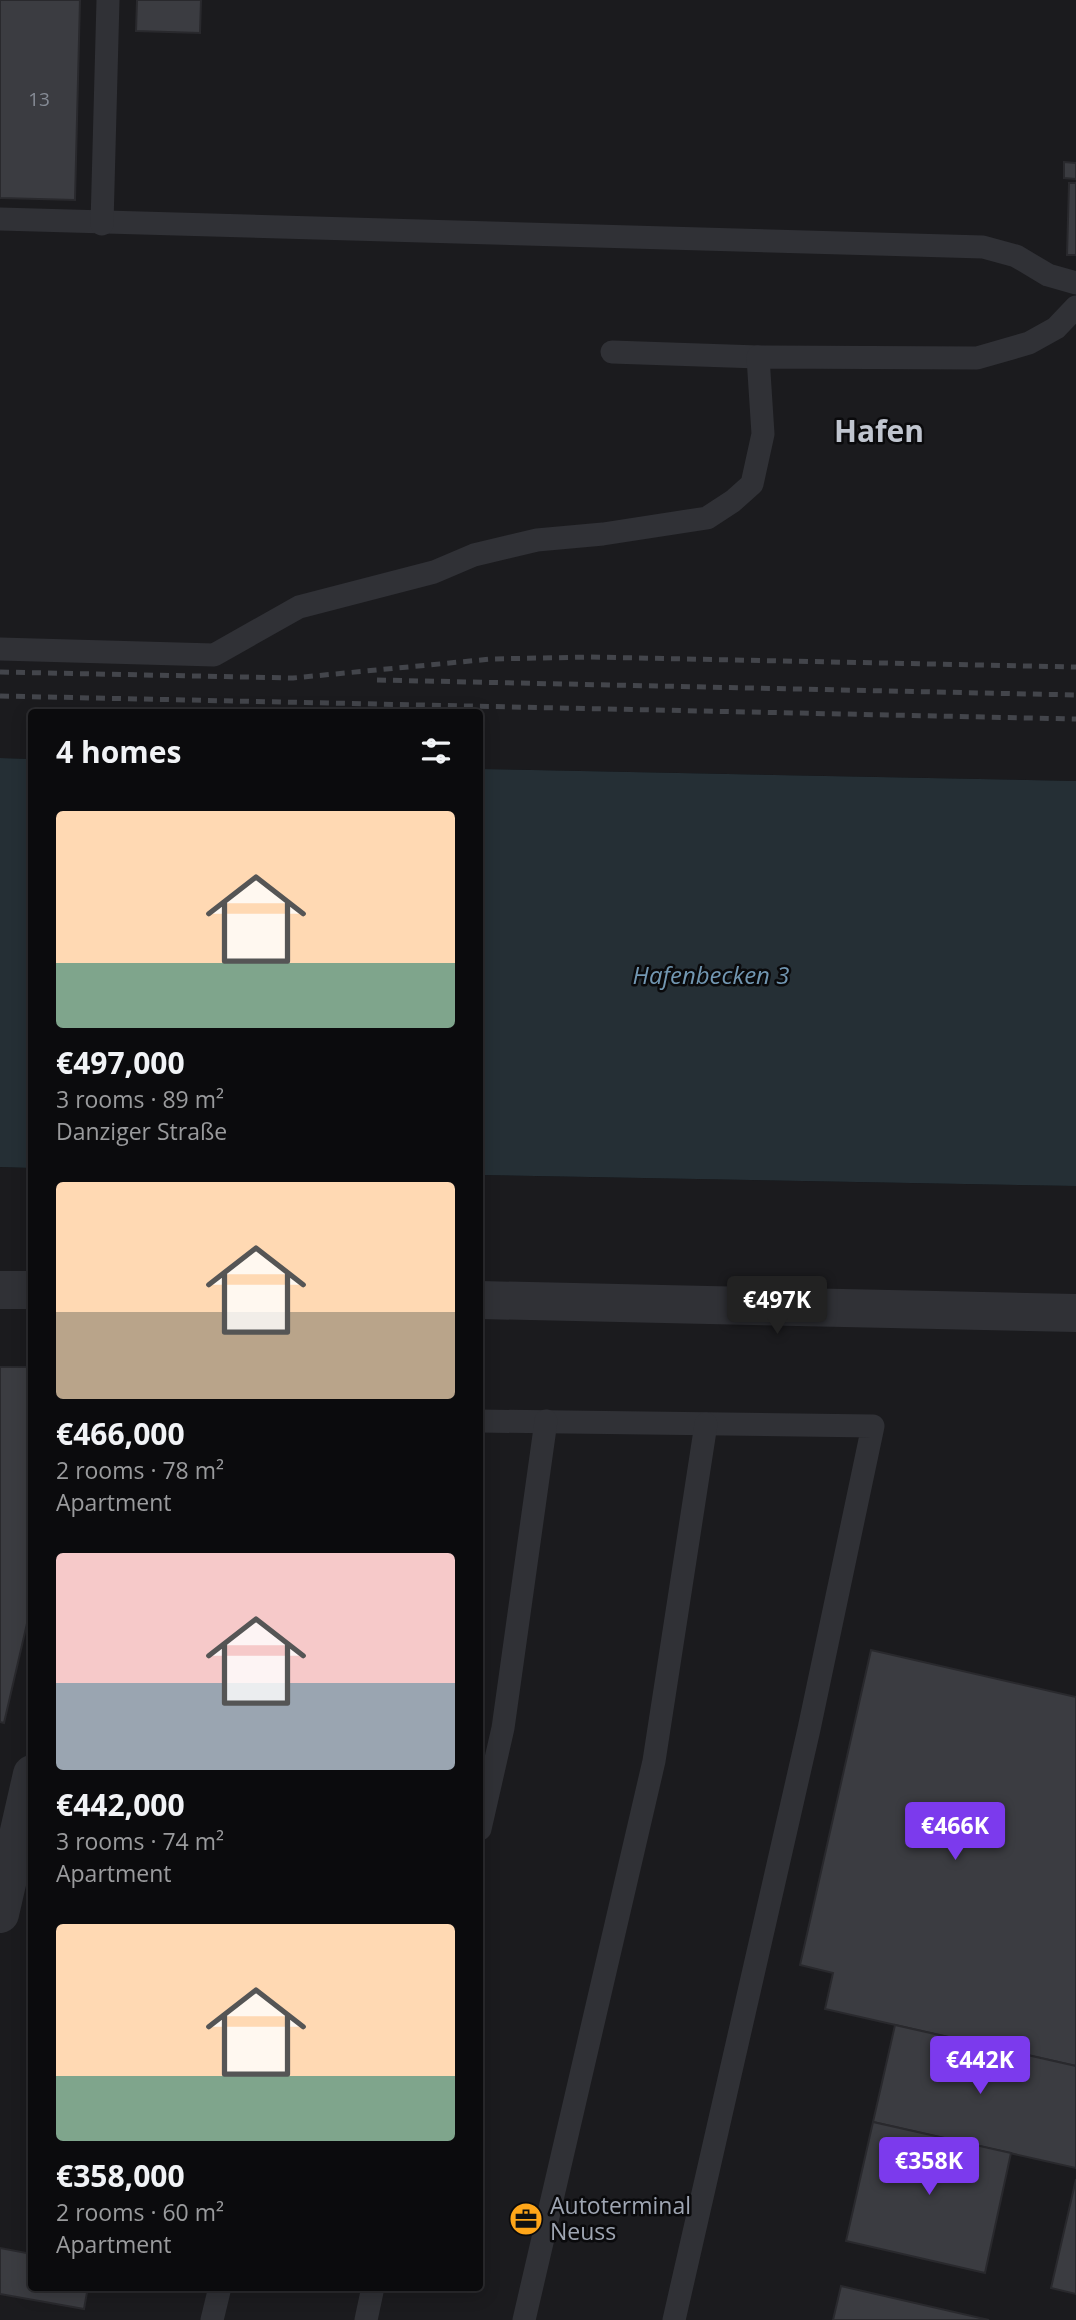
<!DOCTYPE html>
<html lang="en">
<head>
<meta charset="utf-8">
<style>
	:root { --surface:#0b0b0d; --page:#19191b; --text:#f1f3f6; --muted:#9a9b9d; --line:#2b2b2e; --accent:#7c3aed }
	body { margin:0; font-family:"Open Sans",sans-serif; background:var(--page); color:var(--text); height:100vh; display:flex; flex-direction:column; font-size:26px; white-space:nowrap }
	* { box-sizing:border-box; margin:0 }
	p { font-size:23px; color:var(--muted) }
	.icon { flex:none; width:38px; height:38px; fill:none; stroke:currentColor; stroke-width:2; stroke-linecap:round; stroke-linejoin:round }
	.map { position:relative; flex:1; overflow:hidden }
	.panel { position:absolute; left:28px; top:709px; width:455px; height:1582px; display:flex; flex-direction:column; background:var(--surface); border-radius:7px; box-shadow:0 4px 18px #0003,0 0 0 2px var(--line) }
	.panel>* { flex:none }
	.price { position:absolute; translate:-50% -60px; padding:0 16px; border-radius:7px; background:var(--accent); color:#fff; font-size:23px; line-height:46px; filter:drop-shadow(0 2px 4px #0008) }
	.price::after { content:''; position:absolute; left:50%; top:42px; width:21px; height:16px; margin-left:-10px; background:inherit; clip-path:polygon(0 0,100% 0,50% 100%) }
	.price.current { background:#222; color:#fff }
	ul { padding:0; list-style:none }
	li { display:grid; align-content:center; gap:14px; height:371px; padding:0 28px }
	li span { display:grid; place-items:center; height:217px; border-radius:7px; color:#555 }
	li>.icon { margin-inline-start:auto }
	span .icon { width:126px; height:126px; fill:#fffc; stroke-width:1 }
	li b { font-size:30px }
	h2 { display:flex; justify-content:space-between; align-items:center; height:84px; padding:0 28px; font-size:30px }
	.map>svg:first-child { display:block }
	.built { fill:#1b1b1e }
	.water { fill:#252f35 }
	.building { fill:#3b3c41; stroke:#29292d; stroke-width:2 }
	.lines { fill:none; stroke-linecap:round; stroke-linejoin:round }
	.lane { stroke:#303136; stroke-width:23 }
	.street { stroke:#303136; stroke-width:38 }
	.rail { stroke:#43454b; stroke-width:5; stroke-dasharray:9 7; stroke-linecap:butt }
	.labels { text-anchor:middle; stroke-width:5; stroke-linejoin:round; paint-order:stroke }
	.number-label { font-size:19px; fill:#868c96 }
	.poi-label { font-size:23px; fill:#9fa6b3; stroke:#0a0a0c; text-anchor:start }
	.water-label { font-size:24px; font-style:italic; fill:#7297b2; stroke:#0a0a0c }
	.district-label { font-size:30px; font-weight:bold; fill:#c0c5cf; stroke:#0a0a0c }
</style>
</head>
<body>
<div class="map">
<svg width="1076" height="2320" viewBox="0 0 1076 2320">
	<rect width="100%" height="100%" fill="#0f0f11"/>
	<g class="built">
		<path d="M 0,0 L 1076,0 L 1076,781 L 480,769 L 480,712 L 32,712 L 31,759 L 0,758 Z"/>
		<path d="M 0,1167 L 32,1168 L 32,2287 L 480,2287 L 480,1175 L 1076,1186 L 1076,2320 L 0,2320 Z"/>
	</g>
	<g class="water">
		<path d="M 0,758 L 31,759 L 31,1168 L 0,1167 Z"/>
		<path d="M 480,769 L 1076,781 L 1076,1186 L 480,1175 Z"/>
	</g>
	<g class="building">
		<path d="M 0,0 L 80,0 L 75,200 L 0,198 Z"/>
		<path d="M 137,0 L 201,0 L 200,33 L 136,31 Z"/>
		<path d="M 1064,162 L 1076,163 L 1076,179 L 1064,178 Z"/>
		<path d="M 1069,183 L 1076,183 L 1076,255 L 1067,255 Z"/>
		<path d="M 0,1367 L 32,1367 L 32,1602 L 4,1723 L 0,1722 Z"/>
		<path d="M 871,1650 L 1076,1697 L 1076,2066 L 825,2009 L 833,1973 L 800,1965 Z"/>
		<path d="M 895,2025 L 1076,2066 L 1076,2168 L 873,2122 Z"/>
		<path d="M 873,2122 L 1011,2153 L 985,2273 L 846,2241 Z"/>
		<path d="M 1076,2179 L 1076,2294 L 1051,2288 Z"/>
		<path d="M 0,2248 L 32,2254 L 32,2287 L 88,2287 L 84,2309 L 0,2294 Z"/>
		<path d="M 841,2286 L 989,2320 L 833,2320 Z"/>
	</g>
	<g class="lines">
		<g class="lane">
			<path d="M 0,219 L 983,247 L 1016,256 L 1048,275 L 1076,283"/>
			<path d="M 102,224 L 108,0"/>
			<path d="M 612,352 L 758,357"/>
			<path d="M 0,649 L 214,655 L 299,607 L 434,572 L 474,555 L 537,540 L 603,534 L 707,518 L 733,501 L 752,484 L 763,434 L 758,357 L 977,358 L 1029,343 L 1056,328 L 1076,307"/>
			<path d="M 480,1421 L 873,1426 L 809,1729 L 674,2320"/>
			<path d="M 480,1829 L 503,1728 L 546,1421"/>
			<path d="M 212,2320 L 220,2287"/>
			<path d="M 366,2320 L 373,2287"/>
			<path d="M 524,2320 L 654,1761 L 706,1424"/>
		</g>
		<g class="street">
			<path d="M 0,1290 L 32,1290"/>
			<path d="M 480,1300 L 1076,1313"/>
			<path d="M 0,1914 L 32,1774"/>
		</g>
		<g class="rail">
			<path d="M 0,672 L 293,678 L 491,659 L 591,657 L 1076,667"/>
			<path d="M 377,680 L 1076,695"/>
			<path d="M 0,696 L 1076,719"/>
		</g>
	</g>
	<defs>
		<symbol id="office-disc" viewBox="-11 -11 22 22"><circle r="9.5" fill="#ffa619" stroke="#0a0a0c"/><path d="M-6-3h4V-5.5h4V-3h4V5H-6ZM-1-4.5V-3h2v-1.5ZM-6 0V1H6V0Z" fill="#111"/></symbol>
	</defs>
	<g fill-rule="evenodd">
		<use href="#office-disc" x="507" y="2200" width="38" height="38"/>
	</g>
	<g class="labels">
		<g class="number-label">
			<text x="39" y="106">13</text>
		</g>
		<g class="poi-label">
			<text x="550" y="2214">Autoterminal<tspan x="550" dy="26">Neuss</tspan></text>
		</g>
		<g class="water-label">
			<text x="711" y="984">Hafenbecken 3</text>
		</g>
		<g class="district-label">
			<text x="879" y="442">Hafen</text>
		</g>
	</g>
</svg>
<b class="price current" style="left:777px;top:1336px">€497K</b>
<b class="price" style="left:955px;top:1862px">€466K</b>
<b class="price" style="left:980px;top:2096px">€442K</b>
<b class="price" style="left:929px;top:2197px">€358K</b>
<section class="panel">
<h2>4 homes<svg class="icon" aria-label="filters" viewBox="0 0 24 24"><path d="M4 7h16M4 17h16"/><circle cx="9" cy="7" r="2"/><circle cx="15" cy="17" r="2"/></svg></h2>
<ul>
<li><span style="background:linear-gradient(#ffd9b3 70%,#7fa58c 0)"><svg class="icon" aria-label="home" viewBox="0 0 24 24"><path d="M3 11l9-7 9 7M6 9v11h12V9"/></svg></span><div><b>€497,000</b><p>3 rooms · 89 m²</p><p>Danziger Straße</p></div></li>
<li><span style="background:linear-gradient(#ffd9b3 60%,#b9a48a 0)"><svg class="icon" aria-label="home" viewBox="0 0 24 24"><path d="M3 11l9-7 9 7M6 9v11h12V9"/></svg></span><div><b>€466,000</b><p>2 rooms · 78 m²</p><p>Apartment</p></div></li>
<li><span style="background:linear-gradient(#f6c9c9 60%,#9aa5b1 0)"><svg class="icon" aria-label="home" viewBox="0 0 24 24"><path d="M3 11l9-7 9 7M6 9v11h12V9"/></svg></span><div><b>€442,000</b><p>3 rooms · 74 m²</p><p>Apartment</p></div></li>
<li><span style="background:linear-gradient(#ffd9b3 70%,#7fa58c 0)"><svg class="icon" aria-label="home" viewBox="0 0 24 24"><path d="M3 11l9-7 9 7M6 9v11h12V9"/></svg></span><div><b>€358,000</b><p>2 rooms · 60 m²</p><p>Apartment</p></div></li>
</ul>
</section>
</div>
</body>
</html>
